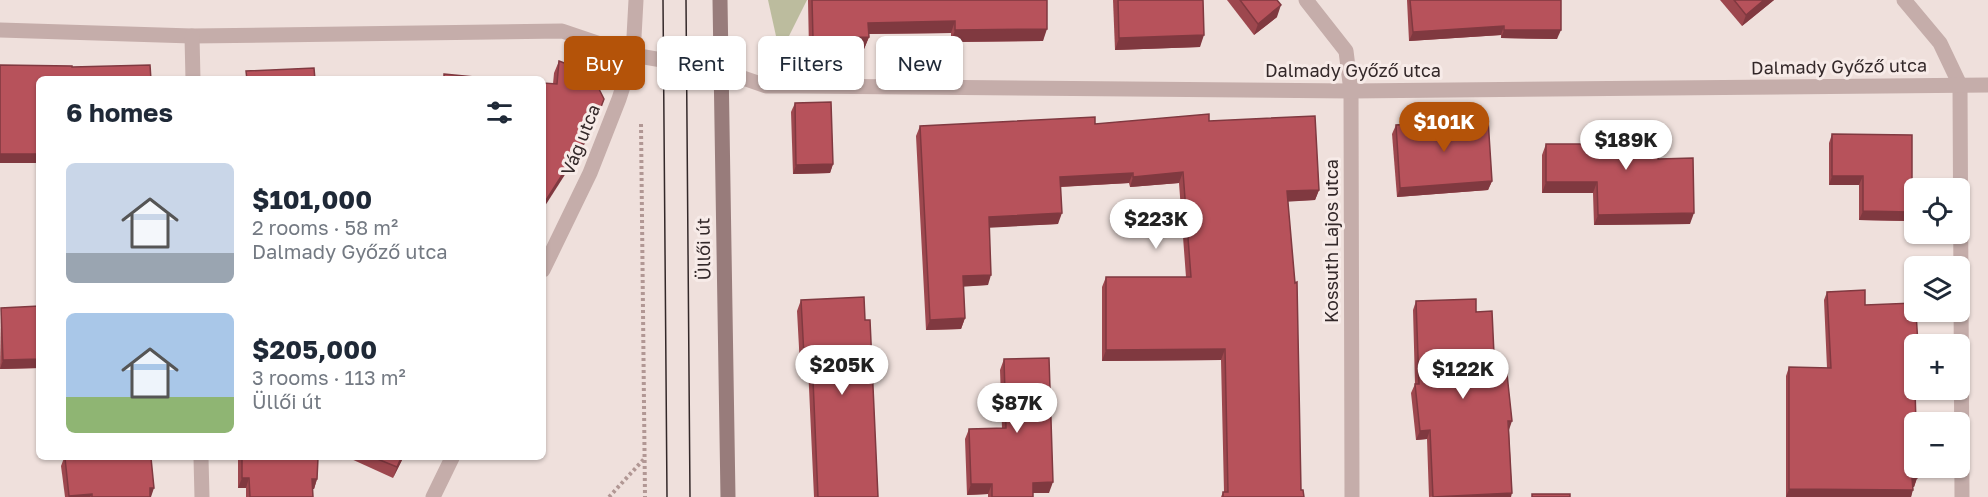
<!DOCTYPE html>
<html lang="en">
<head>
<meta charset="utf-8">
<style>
	:root { --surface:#fff; --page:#f6f6f7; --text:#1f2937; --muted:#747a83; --accent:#b45309 }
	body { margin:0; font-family:"Golos Text",sans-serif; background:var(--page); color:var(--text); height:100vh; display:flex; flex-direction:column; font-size:22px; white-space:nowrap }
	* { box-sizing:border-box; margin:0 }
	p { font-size:20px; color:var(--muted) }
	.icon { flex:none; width:33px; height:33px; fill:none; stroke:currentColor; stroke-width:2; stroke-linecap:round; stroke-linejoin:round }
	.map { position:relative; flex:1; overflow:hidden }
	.sheet { position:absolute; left:36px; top:76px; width:510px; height:384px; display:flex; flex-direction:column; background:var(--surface); border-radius:9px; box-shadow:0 2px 4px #0004 }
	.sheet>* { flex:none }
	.top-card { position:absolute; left:564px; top:36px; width:570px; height:54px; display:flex; gap:12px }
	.buttons { position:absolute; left:1904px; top:178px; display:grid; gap:12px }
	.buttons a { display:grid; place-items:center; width:66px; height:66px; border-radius:9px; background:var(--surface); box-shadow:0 2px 4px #0004; font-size:30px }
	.price { position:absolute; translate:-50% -51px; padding:0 14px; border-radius:21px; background:#fff; color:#222; font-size:20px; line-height:39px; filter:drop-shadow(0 2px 3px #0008) }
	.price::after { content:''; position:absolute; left:50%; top:36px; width:18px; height:14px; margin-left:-9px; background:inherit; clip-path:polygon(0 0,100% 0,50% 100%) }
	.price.active { background:var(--accent); color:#fff }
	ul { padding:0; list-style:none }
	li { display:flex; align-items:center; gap:18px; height:150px; padding:0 30px }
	li span { display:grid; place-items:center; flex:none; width:168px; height:120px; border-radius:9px; color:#555 }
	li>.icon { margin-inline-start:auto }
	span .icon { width:72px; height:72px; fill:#fffc; stroke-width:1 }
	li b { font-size:26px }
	h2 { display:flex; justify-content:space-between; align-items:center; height:72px; padding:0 30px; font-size:26px }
	.pill { padding:0 21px; border-radius:9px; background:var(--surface); box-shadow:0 2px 4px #0004; font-size:21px; line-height:54px }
	.pill.active { background:var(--accent); color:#fff }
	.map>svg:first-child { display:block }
	.green { fill:#bcbc9e }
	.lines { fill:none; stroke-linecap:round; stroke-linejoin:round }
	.path { stroke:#b19794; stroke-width:4; stroke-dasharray:3 3; stroke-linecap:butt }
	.service { stroke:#c5adaa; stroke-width:15 }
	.minor { stroke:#c5adaa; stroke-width:15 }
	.secondary { stroke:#987c7b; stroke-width:15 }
	.tram { stroke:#332829; stroke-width:1.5 }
	.wall { fill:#9d474e }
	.shaded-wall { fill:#803940 }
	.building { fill:#b7525b; stroke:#803940; stroke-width:1.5 }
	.labels { text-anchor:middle; stroke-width:6; stroke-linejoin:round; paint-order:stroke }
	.street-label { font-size:18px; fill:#332829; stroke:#f7ebe8 }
</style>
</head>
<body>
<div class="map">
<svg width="1988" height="497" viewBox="0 0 1988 497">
	<rect width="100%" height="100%" fill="#efe0dc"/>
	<path class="green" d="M 768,0 L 807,0 L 780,54 Z"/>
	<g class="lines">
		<g class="path">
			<path d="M 641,124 L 645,497"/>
			<path d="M 609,497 L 644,459"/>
		</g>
		<path class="service" d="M 633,55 L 636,0"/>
		<g class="minor">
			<path d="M 1306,0 L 1346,51 L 1351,91 L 1352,497"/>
			<path d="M 1904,0 L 1940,43 L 1960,85 L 1962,497"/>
			<path d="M 0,30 L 192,36 L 562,31 L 633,55 L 720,70 L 766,86 L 799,86 L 1351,91 L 1988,85"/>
			<path d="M 192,36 L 193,80"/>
			<path d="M 543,270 L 590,173 L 619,99 L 633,55"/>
			<path d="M 201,458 L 202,497"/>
			<path d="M 433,497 L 452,458"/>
		</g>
		<path class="secondary" d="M 720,0 L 728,497"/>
		<g class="tram">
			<path d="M 663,0 L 667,497"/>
			<path d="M 686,0 L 690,497"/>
		</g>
	</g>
	<g class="wall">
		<path d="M 808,0 L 1047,0 L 1043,41 L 951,42 L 951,33 L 868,34 L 869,37 L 864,49 L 809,50 Z"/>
		<path d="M 1113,0 L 1203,0 L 1200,47 L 1115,50 Z"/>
		<path d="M 1227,0 L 1277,0 L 1277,17 L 1254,35 Z"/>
		<path d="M 1407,0 L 1561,0 L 1557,39 L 1501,38 L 1501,35 L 1409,41 Z"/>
		<path d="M 1720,0 L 1774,0 L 1742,26 Z"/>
		<path d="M 559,61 L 604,99 L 591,134 L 553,84 L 554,73 Z"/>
		<path d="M 795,103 L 833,164 L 830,173 L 793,174 L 791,112 Z"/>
		<path d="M 1209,121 L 1319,190 L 1315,200 L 1288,201 L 1301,490 L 1304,497 L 1221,497 L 1223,492 L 1224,492 L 1221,360 L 1102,361 L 1102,287 L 1106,277 L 1186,277 L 1179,183 L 1130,187 L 1129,183 L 1061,187 L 1058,224 L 989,227 L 988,285 L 963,286 L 965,318 L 961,329 L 926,330 L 916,136 L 920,126 L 1095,124 Z"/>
		<path d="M 1596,124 L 1658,159 L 1690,224 L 1594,225 L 1593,193 L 1542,193 L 1542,155 L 1546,144 L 1592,144 L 1592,134 Z"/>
		<path d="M 1396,125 L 1492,181 L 1488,190 L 1397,197 L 1392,134 Z"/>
		<path d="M 1832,134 L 1909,221 L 1859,220 L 1859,185 L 1829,185 L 1829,143 Z"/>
		<path d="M 1827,292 L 1865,305 L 1914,345 L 1917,478 L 1914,487 L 1913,487 L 1911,497 L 1786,497 L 1786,376 L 1789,367 L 1827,368 L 1824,300 Z"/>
		<path d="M 801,300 L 878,497 L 814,497 L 808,366 L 800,366 L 797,311 Z"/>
		<path d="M 1416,301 L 1476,312 L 1509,430 L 1512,493 L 1429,497 L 1427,439 L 1416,440 L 1411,393 L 1415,384 L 1413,310 Z"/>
		<path d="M 1,308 L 39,368 L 0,369 Z"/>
		<path d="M 1004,359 L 1049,493 L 1033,493 L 1033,497 L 988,497 L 988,494 L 967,495 L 965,439 L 969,429 L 1002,428 L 1000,370 Z"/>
		<path d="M 64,458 L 151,497 L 65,497 L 61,466 Z"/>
		<path d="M 238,458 L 318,458 L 317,479 L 314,489 L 313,489 L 313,497 L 246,497 L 246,488 L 238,488 Z"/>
		<path d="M 349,458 L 403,458 L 393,478 Z"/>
	</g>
	<g class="shaded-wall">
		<path d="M 1764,0 L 1774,0 L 1742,26 L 1746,15 Z"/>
		<path d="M 1281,5 L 1277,17 L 1254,35 L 1258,24 Z"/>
		<path d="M 955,21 L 951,33 L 864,34 L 868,23 Z"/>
		<path d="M 1504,26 L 1501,35 L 1409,41 L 1413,32 Z"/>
		<path d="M 1047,29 L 1043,41 L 951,42 L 955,30 Z"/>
		<path d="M 1504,30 L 1561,30 L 1557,39 L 1501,38 Z"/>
		<path d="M 1204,35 L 1200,47 L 1115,50 L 1119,38 Z"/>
		<path d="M 869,37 L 864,49 L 809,50 L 813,38 Z"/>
		<path d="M 604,99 L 591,134 L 543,209 L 543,205 Z"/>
		<rect x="0" y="154" width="39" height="9"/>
		<path d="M 833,164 L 830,173 L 793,174 L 796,165 Z"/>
		<path d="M 1183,172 L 1179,183 L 1130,187 L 1133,177 Z"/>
		<path d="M 1133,173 L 1129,183 L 1056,187 L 1060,177 Z"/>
		<path d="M 1832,176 L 1863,176 L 1859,185 L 1829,185 Z"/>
		<path d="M 1492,181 L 1488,190 L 1397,197 L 1400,188 Z"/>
		<path d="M 1546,182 L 1597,182 L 1593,193 L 1542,193 Z"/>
		<path d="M 1319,190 L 1315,200 L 1283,202 L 1287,191 Z"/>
		<path d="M 1863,211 L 1912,212 L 1909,221 L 1859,220 Z"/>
		<path d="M 1062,213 L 1058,224 L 985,228 L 989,217 Z"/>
		<path d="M 1694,213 L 1690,224 L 1594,225 L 1598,215 Z"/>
		<path d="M 991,275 L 988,285 L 959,287 L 963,276 Z"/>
		<path d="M 965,318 L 961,329 L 926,330 L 930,320 Z"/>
		<path d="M 1225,349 L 1221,360 L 1102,361 L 1106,350 Z"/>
		<path d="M 804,356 L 812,356 L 808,366 L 800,366 Z"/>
		<path d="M 39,359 L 39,368 L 0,369 L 3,360 Z"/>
		<path d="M 1508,421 L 1512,421 L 1509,430 Z"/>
		<path d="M 1430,430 L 1427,439 L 1416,440 L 1420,431 Z"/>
		<path d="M 401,458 L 403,458 L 393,478 L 397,467 Z"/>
		<path d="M 242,478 L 249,478 L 246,488 L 238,488 Z"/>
		<path d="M 1912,478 L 1917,478 L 1914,487 L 1909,487 Z"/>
		<path d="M 312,479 L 317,479 L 314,489 L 308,489 Z"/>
		<path d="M 1053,482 L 1049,493 L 1029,493 L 1033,483 Z"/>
		<path d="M 971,484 L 992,484 L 988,494 L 967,495 Z"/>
		<path d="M 150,488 L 154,488 L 151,497 L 147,497 Z"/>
		<path d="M 1789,489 L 1913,490 L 1911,497 L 1786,497 Z"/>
		<path d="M 1512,493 L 1511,497 L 1433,497 Z"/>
		<path d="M 92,494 L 90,497 L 69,497 L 69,496 Z"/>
	</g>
	<g class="building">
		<path d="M 812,0 L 1047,0 L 1047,29 L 955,30 L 955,21 L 868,23 L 869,37 L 813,38 Z"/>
		<path d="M 1118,0 L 1203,0 L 1204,35 L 1119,38 Z"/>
		<path d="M 1240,0 L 1277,0 L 1281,5 L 1258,24 Z"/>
		<path d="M 1410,0 L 1561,0 L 1561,30 L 1504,30 L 1504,26 L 1413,32 Z"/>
		<path d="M 1734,0 L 1764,0 L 1746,15 Z"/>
		<path d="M 559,61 L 591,73 L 604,99 L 595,123 L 543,205 L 543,83 L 557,84 Z"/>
		<path d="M 0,65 L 72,66 L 72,67 L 150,65 L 151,80 L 39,80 L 39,154 L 0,154 Z"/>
		<path d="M 314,68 L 315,80 L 247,80 L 246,71 Z"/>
		<path d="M 444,74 L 505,80 L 444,80 Z"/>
		<path d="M 831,102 L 833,164 L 796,165 L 795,103 Z"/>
		<path d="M 1209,114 L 1209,121 L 1315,116 L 1319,190 L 1287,191 L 1295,283 L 1297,282 L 1301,490 L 1303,490 L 1304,497 L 1223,497 L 1223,492 L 1228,492 L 1225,349 L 1106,350 L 1106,277 L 1191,277 L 1183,172 L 1133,177 L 1133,173 L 1060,177 L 1062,213 L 989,217 L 991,275 L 963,276 L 965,318 L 930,320 L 920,126 L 1095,117 L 1095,124 Z"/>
		<path d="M 1488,119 L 1492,181 L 1400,188 L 1396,125 Z"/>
		<path d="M 1657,122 L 1658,159 L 1693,158 L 1694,213 L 1598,215 L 1597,182 L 1546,182 L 1546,144 L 1596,144 L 1596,124 Z"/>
		<path d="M 1832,134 L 1912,135 L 1912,212 L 1863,211 L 1863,176 L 1832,176 Z"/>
		<path d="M 1865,290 L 1865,305 L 1914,303 L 1914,312 L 1916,312 L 1918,345 L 1914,345 L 1914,390 L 1915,390 L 1916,423 L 1914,423 L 1914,468 L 1917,468 L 1917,478 L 1912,478 L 1913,490 L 1789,489 L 1789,367 L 1831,368 L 1827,292 Z"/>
		<path d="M 864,297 L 865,320 L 870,320 L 878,497 L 818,497 L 812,356 L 804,356 L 801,300 Z"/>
		<path d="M 1476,299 L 1476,312 L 1492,311 L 1495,376 L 1507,374 L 1512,421 L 1508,421 L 1512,493 L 1433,497 L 1430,430 L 1420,431 L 1415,384 L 1419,384 L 1416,301 Z"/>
		<path d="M 39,306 L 39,359 L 3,360 L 1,308 Z"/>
		<path d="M 1049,358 L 1053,482 L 1033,483 L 1033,497 L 992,497 L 992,484 L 971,484 L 969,429 L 1006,428 L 1004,359 Z"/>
		<path d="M 65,458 L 151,458 L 154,488 L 150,488 L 150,497 L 92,497 L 92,494 L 69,496 Z"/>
		<path d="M 242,458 L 318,458 L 317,479 L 312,479 L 313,497 L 250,497 L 249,478 L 242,478 Z"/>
		<path d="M 375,458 L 401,458 L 397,467 Z"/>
		<rect x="1532" y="494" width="38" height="3"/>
	</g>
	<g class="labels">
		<g class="street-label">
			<text transform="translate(1839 67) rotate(-1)" y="6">Dalmady Győző utca</text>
			<text x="1353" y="77">Dalmady Győző utca</text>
			<text transform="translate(581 140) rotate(-68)" y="6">Vág utca</text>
			<text transform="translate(1332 241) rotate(-90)" y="6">Kossuth Lajos utca</text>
			<text transform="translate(704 249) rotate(-91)" y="6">Üllői út</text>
		</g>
	</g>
</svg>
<div class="buttons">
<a><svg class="icon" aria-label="locate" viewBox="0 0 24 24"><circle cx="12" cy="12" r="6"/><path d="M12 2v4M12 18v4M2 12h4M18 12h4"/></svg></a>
<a><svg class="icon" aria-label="layers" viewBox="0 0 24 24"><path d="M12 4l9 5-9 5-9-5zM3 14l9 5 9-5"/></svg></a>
<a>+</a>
<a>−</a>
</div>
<b class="price active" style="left:1444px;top:153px">$101K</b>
<b class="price" style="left:1626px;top:171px">$189K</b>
<b class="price" style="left:1156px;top:250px">$223K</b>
<b class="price" style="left:842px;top:396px">$205K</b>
<b class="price" style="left:1463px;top:400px">$122K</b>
<b class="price" style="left:1017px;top:434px">$87K</b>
<div class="top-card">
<a class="pill active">Buy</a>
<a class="pill">Rent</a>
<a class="pill">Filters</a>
<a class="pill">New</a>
</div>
<section class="sheet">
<h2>6 homes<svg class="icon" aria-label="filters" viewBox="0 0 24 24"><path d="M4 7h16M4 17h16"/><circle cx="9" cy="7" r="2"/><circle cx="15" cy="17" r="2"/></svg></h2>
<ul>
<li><span style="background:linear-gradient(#c9d6e8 75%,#9aa5b1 0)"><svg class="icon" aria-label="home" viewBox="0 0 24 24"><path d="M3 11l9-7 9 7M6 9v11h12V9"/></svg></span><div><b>$101,000</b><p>2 rooms · 58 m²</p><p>Dalmady Győző utca</p></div></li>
<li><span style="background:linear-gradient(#a9c7e8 70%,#8fb573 0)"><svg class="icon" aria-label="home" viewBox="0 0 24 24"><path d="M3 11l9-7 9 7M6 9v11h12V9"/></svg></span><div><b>$205,000</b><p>3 rooms · 113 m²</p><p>Üllői út</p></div></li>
</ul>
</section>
</div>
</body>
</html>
